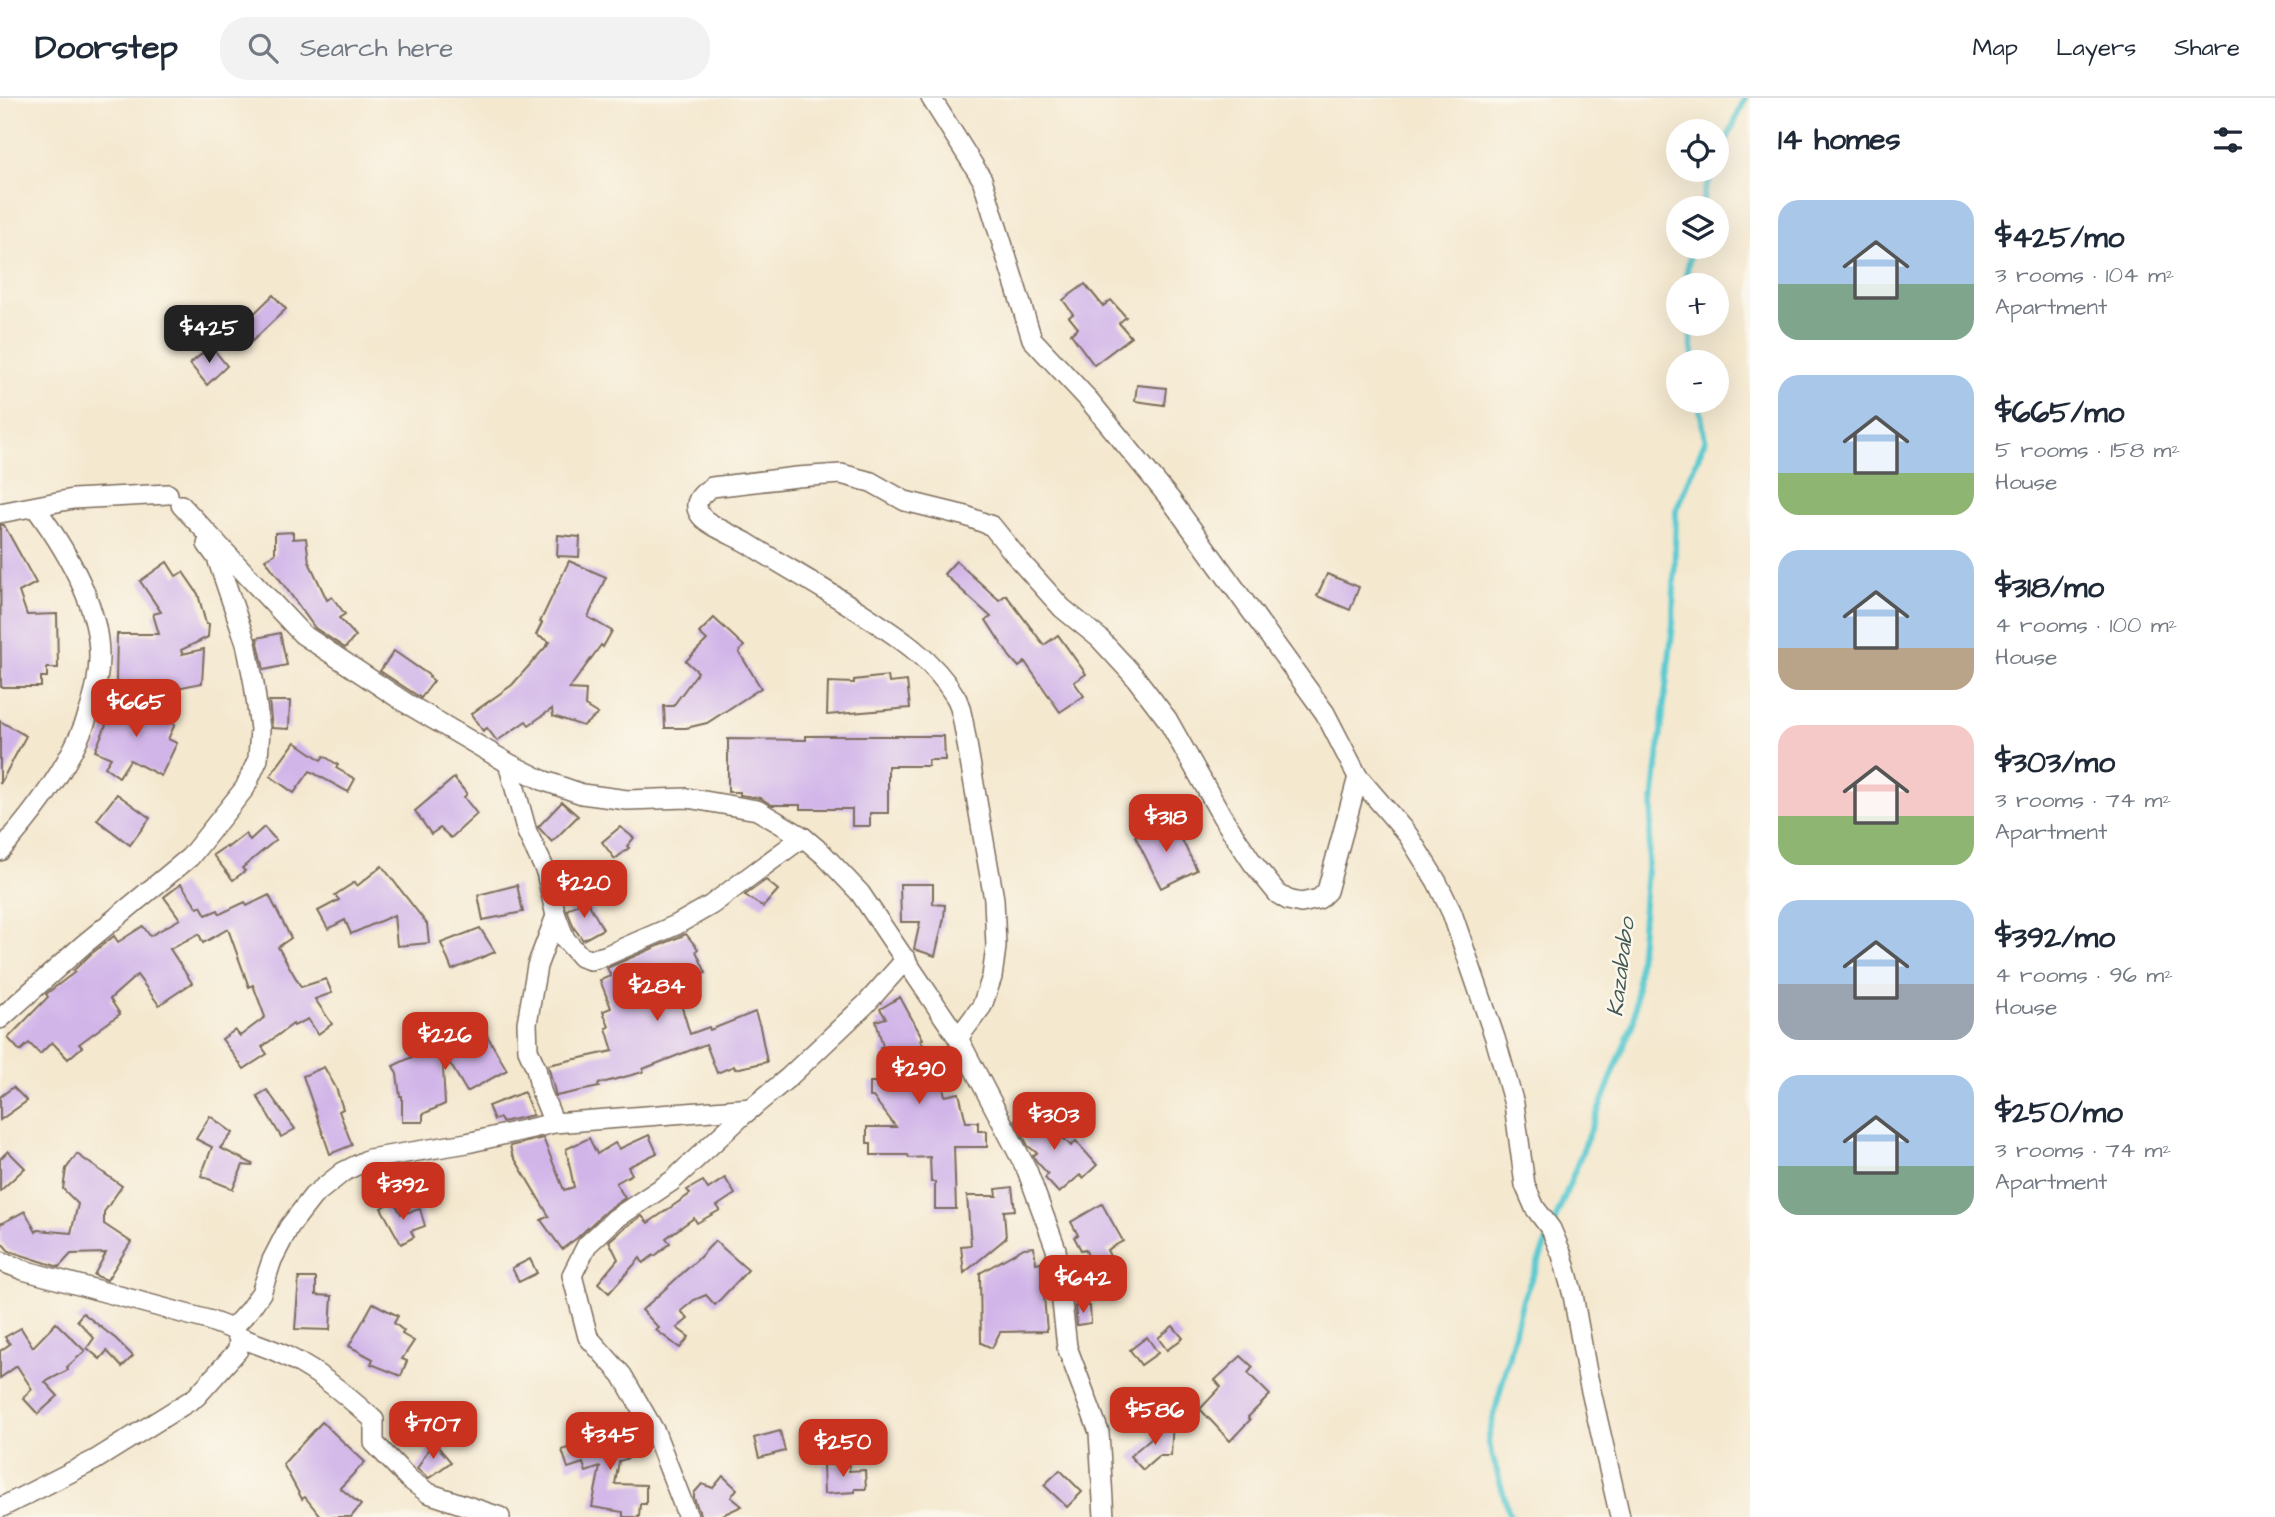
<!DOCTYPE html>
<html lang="en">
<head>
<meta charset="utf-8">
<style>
	:root { --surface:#fff; --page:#f2f2f3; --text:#1f2937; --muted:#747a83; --line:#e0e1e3; --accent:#c8321e }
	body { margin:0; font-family:"Architects Daughter",sans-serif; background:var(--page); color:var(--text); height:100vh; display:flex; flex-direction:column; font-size:26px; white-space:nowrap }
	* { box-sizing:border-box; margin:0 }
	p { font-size:23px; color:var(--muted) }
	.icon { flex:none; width:38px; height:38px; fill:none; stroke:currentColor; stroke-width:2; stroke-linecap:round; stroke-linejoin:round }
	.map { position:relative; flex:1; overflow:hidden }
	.details { display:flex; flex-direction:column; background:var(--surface); width:525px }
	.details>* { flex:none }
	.fabs { position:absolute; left:1666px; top:21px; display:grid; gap:14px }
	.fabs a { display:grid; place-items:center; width:63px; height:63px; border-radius:50%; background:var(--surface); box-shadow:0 7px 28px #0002; font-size:35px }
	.price { position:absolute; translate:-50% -60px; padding:0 16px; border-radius:14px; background:var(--accent); color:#fff; font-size:23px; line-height:46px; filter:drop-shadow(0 2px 4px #0008) }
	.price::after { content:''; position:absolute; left:50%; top:42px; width:21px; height:16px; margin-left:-10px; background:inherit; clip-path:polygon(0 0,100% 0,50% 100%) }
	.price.current { background:#222; color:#fff }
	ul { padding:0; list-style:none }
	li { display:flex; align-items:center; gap:21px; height:175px; padding:0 28px }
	li span { display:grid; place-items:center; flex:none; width:196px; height:140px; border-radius:21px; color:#555 }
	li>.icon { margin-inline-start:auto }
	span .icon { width:84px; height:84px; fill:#fffc; stroke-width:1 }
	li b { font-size:30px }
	h2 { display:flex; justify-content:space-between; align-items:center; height:84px; padding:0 28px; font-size:30px }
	header { display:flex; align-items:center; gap:42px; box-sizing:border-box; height:98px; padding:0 35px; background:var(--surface); border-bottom:2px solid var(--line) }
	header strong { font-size:33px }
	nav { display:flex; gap:38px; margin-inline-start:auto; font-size:24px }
	.search { width:490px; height:63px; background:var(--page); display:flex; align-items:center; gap:18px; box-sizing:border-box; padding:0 24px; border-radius:28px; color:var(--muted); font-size:26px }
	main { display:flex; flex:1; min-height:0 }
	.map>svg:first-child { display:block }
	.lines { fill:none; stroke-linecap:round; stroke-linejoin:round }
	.stream { stroke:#5dcad1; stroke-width:6 }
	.building { fill:#d1b5e9 }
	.minor-casing { stroke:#7c6c5c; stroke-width:22 }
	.minor { stroke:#fff; stroke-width:19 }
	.labels { text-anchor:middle; stroke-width:5; stroke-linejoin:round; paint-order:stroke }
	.water-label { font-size:23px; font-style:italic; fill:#455a54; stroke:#fbf7ec }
</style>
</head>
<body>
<header>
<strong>Doorstep</strong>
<div class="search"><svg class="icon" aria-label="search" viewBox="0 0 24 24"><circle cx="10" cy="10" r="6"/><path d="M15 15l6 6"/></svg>Search here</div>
<nav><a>Map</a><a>Layers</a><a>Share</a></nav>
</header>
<main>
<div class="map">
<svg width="1750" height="1419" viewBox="0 0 1750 1419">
	<rect width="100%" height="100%" fill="#fbf7ec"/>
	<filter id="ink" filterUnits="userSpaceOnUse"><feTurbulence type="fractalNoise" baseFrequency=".0143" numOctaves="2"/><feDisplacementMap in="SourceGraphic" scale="14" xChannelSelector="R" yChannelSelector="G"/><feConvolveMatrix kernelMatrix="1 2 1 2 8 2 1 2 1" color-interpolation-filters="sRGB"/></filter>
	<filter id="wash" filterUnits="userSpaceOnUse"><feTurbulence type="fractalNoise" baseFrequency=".00686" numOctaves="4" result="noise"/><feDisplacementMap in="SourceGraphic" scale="28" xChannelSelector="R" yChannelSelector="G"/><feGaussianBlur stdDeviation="1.57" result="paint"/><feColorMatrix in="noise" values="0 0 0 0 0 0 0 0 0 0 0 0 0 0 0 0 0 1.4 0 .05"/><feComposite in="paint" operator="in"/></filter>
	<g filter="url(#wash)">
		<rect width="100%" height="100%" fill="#f4e8cf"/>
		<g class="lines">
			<g class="stream">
				<path d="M 1717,65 L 1745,0"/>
				<path d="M 1701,110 L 1705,92 L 1714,72"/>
				<path d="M 1684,187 L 1692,149"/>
				<path d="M 1689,226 L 1694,264"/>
				<path d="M 1553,1128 L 1634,922 L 1652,714 L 1673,526 L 1676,413 L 1705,343 L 1699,303"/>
				<path d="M 1510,1419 L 1488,1342 L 1523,1201 L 1549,1138"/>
			</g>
		</g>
		<g id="blocks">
			<g class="building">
				<path d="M 1085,186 L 1103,208 L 1111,202 L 1126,219 L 1119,225 L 1131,239 L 1094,267 L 1071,236 L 1078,230 L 1069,219 L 1073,216 L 1063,202 Z"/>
				<path d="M 273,197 L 286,211 L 248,247 L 235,234 Z"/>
				<path d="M 211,248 L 227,268 L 207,287 L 190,266 Z"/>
				<path d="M 1137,287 L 1166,290 L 1164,307 L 1135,303 Z"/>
				<path d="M 0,427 L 4,427 L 36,485 L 19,494 L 27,517 L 57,516 L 58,570 L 47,570 L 47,579 L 41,579 L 41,589 L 1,589 Z"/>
				<path d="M 293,434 L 293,441 L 306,440 L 309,464 L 327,502 L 332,499 L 345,516 L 339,520 L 356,538 L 345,550 L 315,530 L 265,461 L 275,456 L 275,435 Z"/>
				<path d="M 558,437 L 580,439 L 579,459 L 557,458 Z"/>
				<path d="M 569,463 L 606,479 L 588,519 L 612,533 L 603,549 L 601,547 L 569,591 L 586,592 L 585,608 L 598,616 L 583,628 L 553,618 L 552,611 L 529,627 L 526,623 L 497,643 L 487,630 L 483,633 L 471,616 L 512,587 L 550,544 L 536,537 L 542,525 L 540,524 Z"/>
				<path d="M 956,463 L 999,502 L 1006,497 L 1044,547 L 1058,537 L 1086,576 L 1074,584 L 1084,598 L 1060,614 L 1025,564 L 1019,569 L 1010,559 L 986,522 L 991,519 L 944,476 Z"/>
				<path d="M 167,464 L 176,478 L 183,474 L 198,496 L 206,526 L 209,526 L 208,539 L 181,552 L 182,556 L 204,551 L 202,585 L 152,595 L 153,598 L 119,596 L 124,585 L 116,584 L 117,536 L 159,536 L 153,516 L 161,514 L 140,483 Z"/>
				<path d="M 1327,476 L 1359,489 L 1350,512 L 1317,498 Z"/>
				<path d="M 714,520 L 744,548 L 739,554 L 761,590 L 707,625 L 686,630 L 665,630 L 664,608 L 673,608 L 698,574 L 686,563 L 707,542 L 699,535 Z"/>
				<path d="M 280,535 L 287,567 L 264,572 L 257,540 Z"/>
				<path d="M 394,553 L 430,578 L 429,579 L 434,583 L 421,600 L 380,573 Z"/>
				<path d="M 888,578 L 889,585 L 907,583 L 910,610 L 827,617 L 828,584 L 854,585 L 854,582 Z"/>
				<path d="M 118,598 L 175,626 L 168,641 L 177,645 L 161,678 L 130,662 L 119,679 L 105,669 L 111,660 L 95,653 Z"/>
				<path d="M 269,603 L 290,603 L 289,631 L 272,630 Z"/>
				<path d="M 0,623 L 26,638 L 0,686 Z"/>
				<path d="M 806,638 L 944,638 L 945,662 L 928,662 L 928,668 L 888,668 L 888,715 L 870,715 L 870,728 L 852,728 L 852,711 L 800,711 L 800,707 L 772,707 L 760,700 L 740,697 L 740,694 L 728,694 L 728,641 L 806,642 Z"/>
				<path d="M 295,644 L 321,662 L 324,658 L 338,667 L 336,670 L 355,681 L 348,694 L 310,673 L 294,695 L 270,678 Z"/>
				<path d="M 454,680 L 467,696 L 464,699 L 477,716 L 451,740 L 440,730 L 431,736 L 415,713 Z"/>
				<path d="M 117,696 L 150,720 L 130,747 L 97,722 Z"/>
				<path d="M 562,704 L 578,718 L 552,744 L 538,729 Z"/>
				<path d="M 1169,722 L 1178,739 L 1180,738 L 1197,772 L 1161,790 L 1135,738 Z"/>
				<path d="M 264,729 L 276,742 L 242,770 L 245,773 L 233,782 L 213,757 L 226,748 L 227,750 L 245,736 L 250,742 Z"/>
				<path d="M 620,729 L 634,740 L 627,748 L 629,750 L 615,761 L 602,744 Z"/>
				<path d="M 382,768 L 427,826 L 429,845 L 397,848 L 394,817 L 351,836 L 345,822 L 328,831 L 318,813 L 339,802 L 335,797 L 355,784 L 357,788 Z"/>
				<path d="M 766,782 L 778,792 L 763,809 L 745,797 Z"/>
				<path d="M 181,786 L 198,810 L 201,808 L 206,817 L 218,812 L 220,816 L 245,804 L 247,808 L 269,797 L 291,840 L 278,849 L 301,889 L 326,881 L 332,895 L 315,901 L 332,926 L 318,936 L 308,921 L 294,928 L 293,926 L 262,949 L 267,956 L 244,971 L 222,941 L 235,932 L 240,938 L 265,919 L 253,887 L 249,889 L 228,831 L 203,845 L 199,836 L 170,851 L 192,885 L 159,907 L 137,877 L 110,901 L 120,916 L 79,946 L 82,949 L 68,961 L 52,944 L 40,956 L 29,945 L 20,953 L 8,940 L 48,899 L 46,896 L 75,874 L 73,873 L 91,856 L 114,838 L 118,844 L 143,828 L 150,838 L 180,821 L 164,799 Z"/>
				<path d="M 900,786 L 933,786 L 933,806 L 945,807 L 944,820 L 935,858 L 914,851 L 920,824 L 901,824 Z"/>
				<path d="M 517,787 L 523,814 L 483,822 L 478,797 Z"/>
				<path d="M 586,801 L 603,831 L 583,842 L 574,830 L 567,812 Z"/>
				<path d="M 480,830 L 495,854 L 452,872 L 441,845 Z"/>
				<path d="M 686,836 L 698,851 L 696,853 L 706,875 L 675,886 L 690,936 L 709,929 L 710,932 L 755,914 L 760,929 L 767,964 L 735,971 L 734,968 L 717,975 L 706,946 L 643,971 L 643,974 L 598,986 L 599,989 L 556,998 L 548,967 L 613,953 L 606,930 L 609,929 L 603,913 L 611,910 L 600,882 L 611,878 L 607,870 Z"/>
				<path d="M 900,899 L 923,941 L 920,942 L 938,968 L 945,998 L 959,995 L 966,1024 L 978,1024 L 978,1033 L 987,1033 L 987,1049 L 954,1049 L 956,1111 L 935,1111 L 935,1084 L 931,1084 L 930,1059 L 909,1060 L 908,1057 L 871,1057 L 871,1045 L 867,1045 L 867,1029 L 896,1029 L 873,999 L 870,999 L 870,984 L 887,984 L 880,949 L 883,949 L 876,923 L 886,920 L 880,911 Z"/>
				<path d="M 481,927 L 507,972 L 467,994 L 442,952 L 445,1006 L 423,1016 L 423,1024 L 402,1024 L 402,998 L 400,998 L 397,976 L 393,968 L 412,959 L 409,954 L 431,944 L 435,953 Z"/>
				<path d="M 324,969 L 336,990 L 343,1011 L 339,1013 L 352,1047 L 330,1056 L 303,978 Z"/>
				<path d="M 13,989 L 27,1003 L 0,1022 L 0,999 Z"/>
				<path d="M 267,992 L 295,1031 L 281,1039 L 257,998 Z"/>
				<path d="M 524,994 L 533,1017 L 502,1024 L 500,1020 L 494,1022 L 488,1008 Z"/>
				<path d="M 1025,1010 L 1053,1032 L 1055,1031 L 1071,1048 L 1076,1043 L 1097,1067 L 1083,1080 L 1080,1077 L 1059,1095 L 1045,1080 L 1048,1076 L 1037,1064 L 1033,1058 L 1037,1055 L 1028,1048 L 1015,1022 Z"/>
				<path d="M 210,1018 L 233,1035 L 220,1050 L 253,1066 L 252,1068 L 243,1067 L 233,1091 L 201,1078 L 212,1049 L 196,1041 Z"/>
				<path d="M 649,1037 L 657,1055 L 628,1069 L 632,1076 L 616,1085 L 625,1100 L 607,1112 L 577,1140 L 562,1151 L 541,1122 L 549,1118 L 512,1056 L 510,1048 L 543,1040 L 564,1092 L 574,1089 L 566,1051 L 589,1040 L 597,1056 L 615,1045 L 619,1051 Z"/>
				<path d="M 8,1053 L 25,1070 L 0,1093 L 0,1061 Z"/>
				<path d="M 77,1056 L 122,1088 L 104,1114 L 104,1126 L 131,1144 L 107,1182 L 94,1177 L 106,1155 L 71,1156 L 59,1169 L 9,1153 L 0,1143 L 0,1126 L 25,1113 L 36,1134 L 38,1132 L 71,1135 L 78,1106 L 63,1091 L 66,1071 Z"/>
				<path d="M 725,1080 L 735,1096 L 717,1108 L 720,1112 L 697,1125 L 694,1120 L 666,1140 L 670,1145 L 655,1158 L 654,1157 L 643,1165 L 640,1160 L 609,1195 L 598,1185 L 618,1161 L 609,1143 L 623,1131 L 642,1118 L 648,1125 L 690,1096 L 687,1092 L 703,1083 L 708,1091 Z"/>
				<path d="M 1012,1089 L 1015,1112 L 1004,1113 L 1006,1140 L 964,1175 L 961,1148 L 971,1147 L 967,1098 L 997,1098 L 996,1091 Z"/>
				<path d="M 394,1103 L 401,1116 L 420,1111 L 425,1128 L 411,1133 L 414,1139 L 401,1146 L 381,1110 Z"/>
				<path d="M 1102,1106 L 1123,1143 L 1107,1152 L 1114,1167 L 1096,1175 L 1085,1151 L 1081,1152 L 1074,1139 L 1078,1137 L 1071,1124 Z"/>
				<path d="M 715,1143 L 748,1172 L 715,1207 L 706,1197 L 694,1202 L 681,1213 L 688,1221 L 677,1230 L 689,1239 L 680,1250 L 656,1232 L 659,1230 L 642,1212 L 698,1161 Z"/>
				<path d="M 1034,1149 L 1036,1165 L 1041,1164 L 1047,1233 L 1000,1234 L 992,1250 L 981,1245 L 980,1175 L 1024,1150 Z"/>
				<path d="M 530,1161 L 537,1175 L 519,1184 L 512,1170 Z"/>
				<path d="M 299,1180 L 316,1180 L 316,1197 L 332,1198 L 330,1232 L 295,1231 Z"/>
				<path d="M 373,1205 L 398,1218 L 394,1225 L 404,1233 L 402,1236 L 414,1243 L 402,1261 L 407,1263 L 401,1278 L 371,1266 L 373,1261 L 349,1248 Z"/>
				<path d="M 1075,1208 L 1090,1208 L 1091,1225 L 1077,1227 Z"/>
				<path d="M 83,1215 L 116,1241 L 133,1258 L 122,1269 L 107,1253 L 100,1261 L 87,1250 L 94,1240 L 77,1222 Z"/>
				<path d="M 56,1225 L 85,1253 L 67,1269 L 68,1272 L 45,1284 L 58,1298 L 38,1316 L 23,1300 L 32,1291 L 17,1268 L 0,1280 L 0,1253 L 10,1246 L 5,1239 L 21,1230 L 33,1249 Z"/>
				<path d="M 1173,1228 L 1183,1240 L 1167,1252 L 1158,1240 Z"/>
				<path d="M 1147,1239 L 1158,1255 L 1141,1267 L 1130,1252 Z"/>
				<path d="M 1241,1258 L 1253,1269 L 1248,1275 L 1270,1297 L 1248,1319 L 1250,1322 L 1230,1343 L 1200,1311 L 1221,1289 L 1215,1282 Z"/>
				<path d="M 1173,1321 L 1171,1358 L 1159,1358 L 1143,1372 L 1130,1358 Z"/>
				<path d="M 322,1324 L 365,1364 L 340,1390 L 361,1407 L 351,1419 L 321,1419 L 305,1399 L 302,1401 L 283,1366 Z"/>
				<path d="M 631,1332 L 637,1355 L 625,1358 L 629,1360 L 619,1363 L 615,1386 L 646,1387 L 646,1406 L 640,1406 L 639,1419 L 623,1419 L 623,1414 L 592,1409 L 600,1369 L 586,1374 L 583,1365 L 568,1370 L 562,1352 L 611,1336 Z"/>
				<path d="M 780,1333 L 785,1353 L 759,1360 L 754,1340 Z"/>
				<path d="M 433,1343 L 451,1364 L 429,1380 L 417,1371 Z"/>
				<path d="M 823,1367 L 849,1367 L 849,1373 L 865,1372 L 866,1391 L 855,1391 L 855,1394 L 824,1396 Z"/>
				<path d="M 1060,1372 L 1082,1394 L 1067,1409 L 1044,1387 Z"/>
				<path d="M 723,1378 L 737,1391 L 731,1399 L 742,1408 L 718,1419 L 703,1419 L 700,1416 L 694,1400 L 694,1395 L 702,1386 L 713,1390 Z"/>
			</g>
		</g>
	</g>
	<g filter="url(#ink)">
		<use href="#blocks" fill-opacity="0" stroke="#7c6c5c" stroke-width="2"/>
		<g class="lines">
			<defs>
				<g id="minor">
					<path d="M 931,0 L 982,81 L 1032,241 L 1088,301 L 1170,401 L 1241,499 L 1325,615 L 1358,679 L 1408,737 L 1437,784 L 1452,815 L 1495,940 L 1514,1006 L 1525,1087 L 1535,1110 L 1551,1131 L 1562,1157 L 1573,1197 L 1588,1280 L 1620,1419"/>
					<path d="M 181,407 L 302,536 L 406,605 L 508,665 L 542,682 L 582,696 L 627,702 L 687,700 L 757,712 L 803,739 L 823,756 L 860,795 L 958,940 L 1027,1072 L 1056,1151 L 1067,1249 L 1099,1334 L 1104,1419"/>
					<path d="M 0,415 L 73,401 L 168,396"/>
					<path d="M 508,665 L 527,734 L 546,774 L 556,818 L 537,868 L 527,925 L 528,952 L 536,970 L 541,993 L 554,1025"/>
					<path d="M 0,753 C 45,703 98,630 99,560 C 100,508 65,450 35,409"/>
					<path d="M 556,818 L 565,841 L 581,859 L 590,862 L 605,858 L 676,827 L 711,807 L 803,739"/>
					<path d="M 0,921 L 83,847 L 190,759 L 245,690 L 258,661 L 260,631 L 254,586 L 246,545 L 217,460 L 207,446"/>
					<path d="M 958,940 L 982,908 L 992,879 L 996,849 L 994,801 L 963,623 C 961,615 960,605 955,598 C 932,560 897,538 860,514 C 823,490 784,468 747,445 C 735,438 708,427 701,418 C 691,405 701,396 712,389 L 797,379 L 841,376 L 871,384 L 905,403 L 966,418 L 992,428 L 1020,463 L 1062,510 L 1099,540 L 1135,579 L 1167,621 L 1223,720 L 1252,764 L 1278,796 L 1288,802 L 1301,805 L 1319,801 L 1327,793 L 1358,679"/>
					<path d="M 0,1163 L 23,1172 L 208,1222 L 232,1231 L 239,1239 L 238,1252 L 196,1299 L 95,1362 L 0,1410"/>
					<path d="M 232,1231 L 249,1212 L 261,1195 L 272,1162 L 289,1129 L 313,1098 L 343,1074 L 369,1061 L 467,1045 L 554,1025 L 752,1010"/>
					<path d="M 239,1239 C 256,1246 274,1251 290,1260 C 322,1276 348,1299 374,1322 L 374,1345 L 409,1381 L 428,1395 L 500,1419"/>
					<path d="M 688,1419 L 655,1334 L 622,1277 L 588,1239 L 572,1177 L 587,1147 L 615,1121 L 672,1083 L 742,1018 L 789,979 L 866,906 L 906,861"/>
				</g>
			</defs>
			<use href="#minor" class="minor-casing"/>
			<use href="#minor" class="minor"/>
		</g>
	</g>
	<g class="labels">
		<g class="water-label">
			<text transform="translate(1620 869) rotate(-83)" y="8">Kazababo</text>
		</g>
	</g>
</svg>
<div class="fabs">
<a><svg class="icon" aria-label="locate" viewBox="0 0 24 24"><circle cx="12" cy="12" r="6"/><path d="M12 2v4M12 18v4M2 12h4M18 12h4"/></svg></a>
<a><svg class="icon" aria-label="layers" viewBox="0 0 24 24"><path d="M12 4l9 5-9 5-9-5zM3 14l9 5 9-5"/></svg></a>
<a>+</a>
<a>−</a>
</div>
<b class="price current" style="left:209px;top:267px">$425</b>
<b class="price" style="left:136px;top:641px">$665</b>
<b class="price" style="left:1166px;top:756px">$318</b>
<b class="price" style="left:584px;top:822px">$220</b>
<b class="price" style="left:657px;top:925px">$284</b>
<b class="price" style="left:445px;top:974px">$226</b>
<b class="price" style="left:919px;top:1008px">$290</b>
<b class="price" style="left:1054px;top:1054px">$303</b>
<b class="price" style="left:403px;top:1124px">$392</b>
<b class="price" style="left:1083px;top:1217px">$642</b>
<b class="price" style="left:1155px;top:1349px">$586</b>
<b class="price" style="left:433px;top:1363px">$707</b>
<b class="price" style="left:610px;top:1374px">$345</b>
<b class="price" style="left:843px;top:1381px">$250</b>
</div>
<section class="details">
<h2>14 homes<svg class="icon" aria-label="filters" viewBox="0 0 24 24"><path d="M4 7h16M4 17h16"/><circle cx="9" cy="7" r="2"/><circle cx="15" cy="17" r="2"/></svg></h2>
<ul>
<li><span style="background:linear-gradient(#a9c7e8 60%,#7fa58c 0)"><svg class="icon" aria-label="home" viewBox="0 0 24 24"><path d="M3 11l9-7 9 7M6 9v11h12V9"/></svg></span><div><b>$425/mo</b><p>3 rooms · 104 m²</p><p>Apartment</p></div></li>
<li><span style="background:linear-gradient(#a9c7e8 70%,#8fb573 0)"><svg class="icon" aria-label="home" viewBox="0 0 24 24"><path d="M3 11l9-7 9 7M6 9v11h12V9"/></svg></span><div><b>$665/mo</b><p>5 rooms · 158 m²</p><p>House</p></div></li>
<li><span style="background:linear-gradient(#a9c7e8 70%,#b9a48a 0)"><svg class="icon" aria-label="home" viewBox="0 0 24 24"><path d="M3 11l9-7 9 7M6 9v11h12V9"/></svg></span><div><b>$318/mo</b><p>4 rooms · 100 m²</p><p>House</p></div></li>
<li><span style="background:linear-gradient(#f6c9c9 65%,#8fb573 0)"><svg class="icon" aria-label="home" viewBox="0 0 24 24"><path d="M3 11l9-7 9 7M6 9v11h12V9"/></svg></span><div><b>$303/mo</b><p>3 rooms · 74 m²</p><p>Apartment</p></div></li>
<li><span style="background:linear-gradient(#a9c7e8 60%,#9aa5b1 0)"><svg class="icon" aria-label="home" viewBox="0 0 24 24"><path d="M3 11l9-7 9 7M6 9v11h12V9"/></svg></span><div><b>$392/mo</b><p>4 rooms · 96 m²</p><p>House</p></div></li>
<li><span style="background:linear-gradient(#a9c7e8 65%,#7fa58c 0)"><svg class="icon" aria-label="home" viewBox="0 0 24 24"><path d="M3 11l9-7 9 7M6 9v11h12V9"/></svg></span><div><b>$250/mo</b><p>3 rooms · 74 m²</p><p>Apartment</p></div></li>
</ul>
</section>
</main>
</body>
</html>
